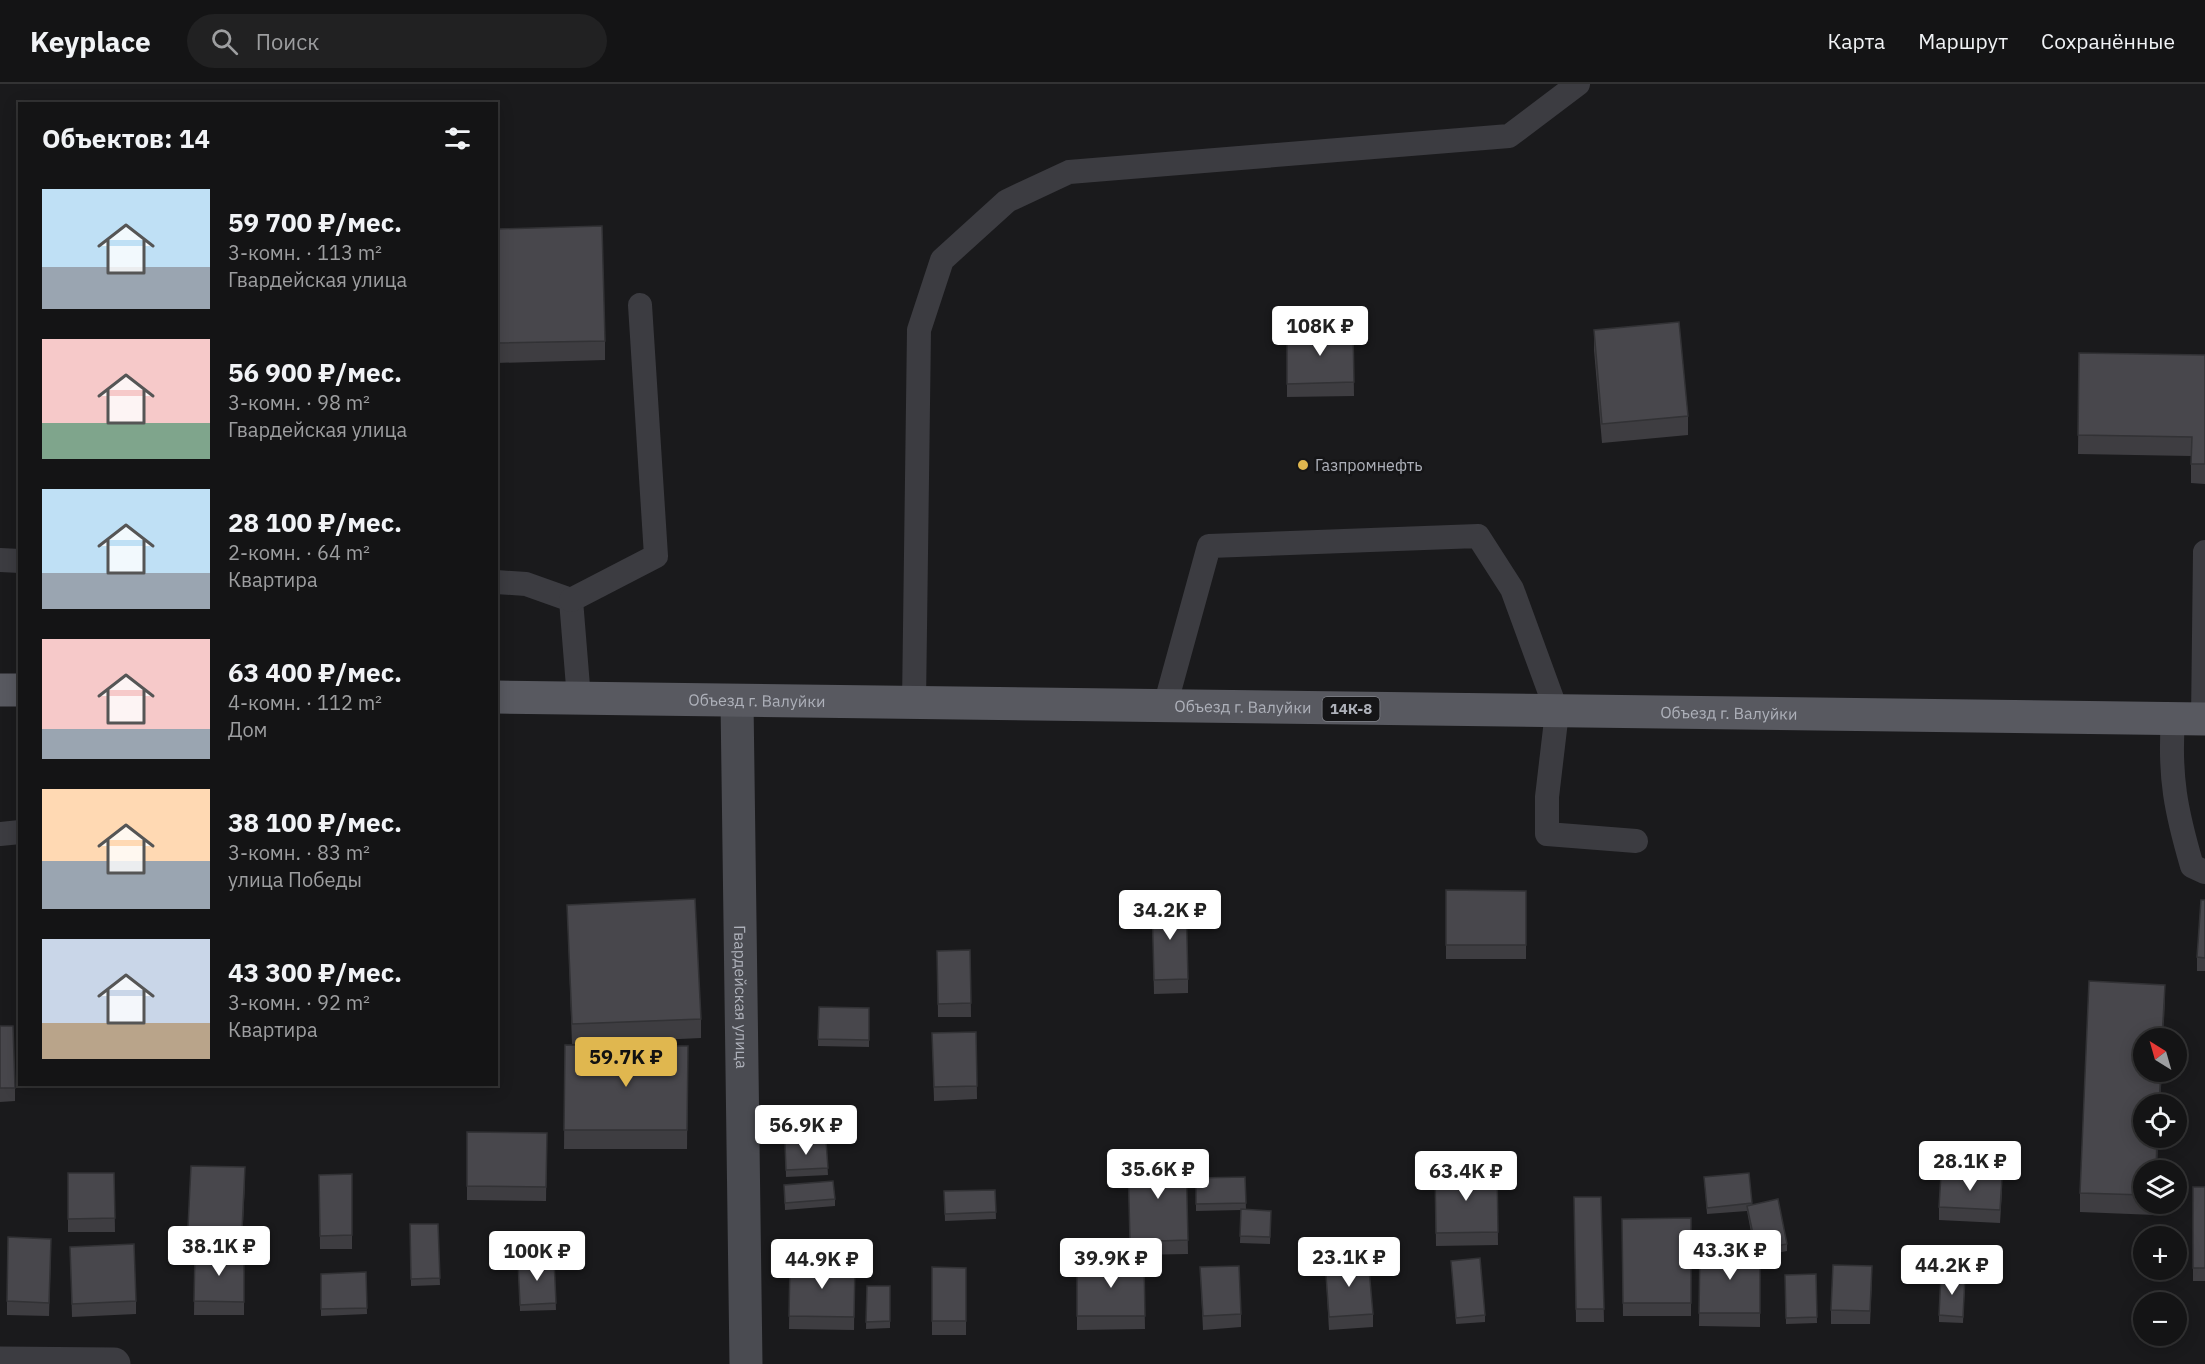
<!DOCTYPE html>
<html lang="ru">
<head>
<meta charset="utf-8">
<style>
	:root { --surface:#141415; --page:#212122; --text:#f1f3f6; --muted:#9d9ea0; --line:#333334; --accent:#e0b74f }
	body { margin:0; font-family:"IBM Plex Sans",sans-serif; background:var(--page); color:var(--text); height:100vh; display:flex; flex-direction:column; font-size:22px; white-space:nowrap }
	* { box-sizing:border-box; margin:0 }
	p { font-size:20px; color:var(--muted) }
	.icon { flex:none; width:33px; height:33px; fill:none; stroke:currentColor; stroke-width:2; stroke-linecap:round; stroke-linejoin:round }
	.map { position:relative; flex:1; overflow:hidden }
	.side { position:absolute; left:18px; top:18px; width:480px; height:984px; display:flex; flex-direction:column; background:var(--surface); border-radius:0px; box-shadow:0 3px 15px #0003,0 0 0 2px var(--line) }
	.side>* { flex:none }
	.needle { width:39px; rotate:323deg }
	.buttons { position:absolute; left:2133px; top:944px; display:grid; gap:12px }
	.buttons a { display:grid; place-items:center; width:54px; height:54px; border-radius:50%; background:var(--surface); box-shadow:0 3px 15px #0003,0 0 0 2px var(--line); font-size:30px }
	.price { position:absolute; translate:-50% -51px; padding:0 14px; border-radius:6px; background:#fff; color:#222; font-size:20px; line-height:39px; filter:drop-shadow(0 2px 3px #0008) }
	.price::after { content:''; position:absolute; left:50%; top:36px; width:18px; height:14px; margin-left:-9px; background:inherit; clip-path:polygon(0 0,100% 0,50% 100%) }
	.price.selected { background:var(--accent); color:#111 }
	ul { padding:0; list-style:none }
	li { display:flex; align-items:center; gap:18px; height:150px; padding:0 24px }
	li span { display:grid; place-items:center; flex:none; width:168px; height:120px; border-radius:0px; color:#555 }
	li>.icon { margin-inline-start:auto }
	span .icon { width:72px; height:72px; fill:#fffc; stroke-width:1 }
	li b { font-size:26px }
	h2 { display:flex; justify-content:space-between; align-items:center; height:72px; padding:0 24px; font-size:26px }
	header { display:flex; align-items:center; gap:36px; box-sizing:border-box; height:84px; padding:0 30px; background:var(--surface); border-bottom:2px solid var(--line) }
	header strong { font-size:28px }
	nav { display:flex; gap:33px; margin-inline-start:auto; font-size:21px }
	.search { width:420px; height:54px; background:var(--page); display:flex; align-items:center; gap:15px; box-sizing:border-box; padding:0 21px; border-radius:33px; color:var(--muted); font-size:22px }
	.map>svg:first-child { display:block }
	.lines { fill:none; stroke-linecap:round; stroke-linejoin:round }
	.lane { stroke:#3c3c41; stroke-width:24 }
	.street { stroke:#3c3c41; stroke-width:33 }
	.secondary { stroke:#4a4b51; stroke-width:33 }
	.primary { stroke:#585960; stroke-width:33 }
	.wall { fill:#3e3d41 }
	.shaded-wall { fill:#323235 }
	.building { fill:#48474c; stroke:#323235; stroke-width:1.5 }
	.poi-dot { fill:#e0b74f; stroke:#151517; stroke-width:2 }
	.labels { text-anchor:middle; stroke-width:5; stroke-linejoin:round; paint-order:stroke }
	.shield { fill:#151517; stroke:#808289; stroke-width:1.5 }
	.shield-label { font-size:15px; font-weight:bold; fill:#aeb1ba }
	.poi-label { font-size:16px; fill:#aeb1ba; stroke:#151517; text-anchor:start }
	.street-label { font-size:16px; fill:#aeb1ba; stroke:#151517 }
</style>
</head>
<body>
<header>
<strong>Keyplace</strong>
<div class="search"><svg class="icon" aria-label="search" viewBox="0 0 24 24"><circle cx="10" cy="10" r="6"/><path d="M15 15l6 6"/></svg>Поиск</div>
<nav><a>Карта</a><a>Маршрут</a><a>Сохранённые</a></nav>
</header>
<div class="map">
<svg width="2205" height="1280" viewBox="0 0 2205 1280">
	<rect width="100%" height="100%" fill="#1a1a1c"/>
	<g class="lines">
		<g class="lane">
			<path d="M 0,476 L 20,477"/>
			<path d="M 496,498 L 526,500 L 571,516 L 579,615"/>
			<path d="M 571,516 L 656,472 L 640,221"/>
			<path d="M 914,619 L 919,246 L 942,176 L 1007,117 L 1069,88 L 1509,52 L 1578,0"/>
			<path d="M 1165,622 L 1209,462 L 1478,452 L 1512,505 L 1557,628 L 1547,713 L 1547,750 L 1636,757"/>
			<path d="M 2173,635 C 2169,693 2176,727 2192,782 L 2205,788"/>
			<path d="M 2203,635 L 2205,468"/>
			<path d="M 0,750 L 20,748"/>
		</g>
		<path class="street" d="M 0,1279 L 114,1280"/>
		<path class="secondary" id="s1" d="M 737,617 L 746,1280"/>
		<g class="primary">
			<path d="M 0,606 L 20,606"/>
			<path id="s2" d="M 496,613 L 2205,635"/>
		</g>
	</g>
	<g class="wall">
		<path d="M 496,145 L 605,257 L 605,276 L 496,279 Z"/>
		<path d="M 1594,246 L 1688,332 L 1688,351 L 1602,359 L 1594,266 Z"/>
		<path d="M 1353,247 L 1354,312 L 1287,313 L 1287,248 Z"/>
		<path d="M 2079,269 L 2205,271 L 2205,400 L 2191,399 L 2191,372 L 2078,370 Z"/>
		<path d="M 1446,806 L 1526,807 L 1526,875 L 1446,875 Z"/>
		<path d="M 2205,816 L 2205,887 L 2197,887 L 2197,873 Z"/>
		<path d="M 1152,818 L 1188,895 L 1188,909 L 1154,910 Z"/>
		<path d="M 567,821 L 701,935 L 701,954 L 572,960 Z"/>
		<path d="M 970,866 L 971,933 L 938,933 L 937,867 Z"/>
		<path d="M 2165,920 L 2144,987 L 2162,987 L 2160,1020 L 2144,1053 L 2158,1053 L 2157,1086 L 2144,1086 L 2144,1119 L 2155,1119 L 2155,1131 L 2080,1128 L 2080,1109 Z"/>
		<path d="M 819,923 L 869,924 L 869,963 L 818,962 Z"/>
		<path d="M 0,942 L 15,1004 L 15,1017 L 0,1018 Z"/>
		<path d="M 976,948 L 977,1015 L 934,1017 L 932,949 Z"/>
		<path d="M 565,961 L 688,962 L 687,1065 L 564,1065 Z"/>
		<path d="M 467,1048 L 547,1049 L 546,1117 L 467,1116 Z"/>
		<path d="M 826,1057 L 828,1091 L 786,1093 L 785,1059 Z"/>
		<path d="M 1186,1074 L 1188,1170 L 1130,1171 L 1128,1076 Z"/>
		<path d="M 1497,1086 L 1498,1161 L 1436,1162 L 1435,1087 Z"/>
		<path d="M 68,1089 L 114,1089 L 115,1148 L 68,1148 Z"/>
		<path d="M 1749,1089 L 1752,1120 L 1787,1160 L 1787,1167 L 1760,1172 L 1760,1243 L 1699,1242 L 1700,1164 L 1754,1164 L 1747,1127 L 1707,1130 L 1704,1093 Z"/>
		<path d="M 352,1090 L 352,1165 L 320,1165 L 319,1091 Z"/>
		<path d="M 1245,1093 L 1246,1126 L 1271,1127 L 1270,1160 L 1240,1159 L 1241,1126 L 1196,1127 L 1196,1094 Z"/>
		<path d="M 245,1097 L 242,1159 L 188,1157 L 188,1143 Z"/>
		<path d="M 784,1101 L 835,1115 L 835,1122 L 785,1126 Z"/>
		<rect x="2193" y="1103" width="12" height="94"/>
		<path d="M 995,1106 L 996,1135 L 945,1137 L 944,1107 Z"/>
		<path d="M 2002,1107 L 2000,1139 L 1939,1136 L 1939,1123 Z"/>
		<path d="M 1574,1113 L 1601,1113 L 1604,1238 L 1576,1238 Z"/>
		<path d="M 1691,1134 L 1691,1232 L 1623,1232 L 1622,1135 Z"/>
		<path d="M 410,1140 L 438,1140 L 440,1201 L 411,1202 Z"/>
		<path d="M 70,1163 L 136,1217 L 136,1230 L 72,1233 Z"/>
		<path d="M 51,1168 L 49,1232 L 7,1231 L 7,1217 Z"/>
		<path d="M 195,1168 L 244,1168 L 244,1231 L 194,1231 Z"/>
		<path d="M 554,1176 L 556,1226 L 520,1227 L 518,1178 Z"/>
		<path d="M 1325,1177 L 1373,1230 L 1373,1243 L 1329,1246 Z"/>
		<path d="M 1451,1177 L 1485,1231 L 1485,1238 L 1456,1240 Z"/>
		<path d="M 1144,1178 L 1145,1245 L 1077,1246 L 1077,1179 Z"/>
		<path d="M 790,1180 L 855,1181 L 854,1246 L 789,1245 Z"/>
		<path d="M 932,1183 L 966,1184 L 966,1251 L 932,1251 Z"/>
		<path d="M 1200,1183 L 1241,1230 L 1241,1243 L 1203,1246 Z"/>
		<path d="M 366,1188 L 367,1230 L 321,1232 L 321,1190 Z"/>
		<path d="M 1816,1190 L 1817,1239 L 1786,1240 L 1785,1191 Z"/>
		<path d="M 1872,1195 L 1870,1240 L 1831,1240 L 1831,1226 Z"/>
		<path d="M 1965,1199 L 1963,1239 L 1939,1238 L 1939,1231 Z"/>
		<path d="M 867,1202 L 890,1202 L 890,1244 L 866,1245 Z"/>
	</g>
	<g class="shaded-wall">
		<path d="M 2165,901 L 2165,920 L 2163,954 L 2162,954 Z"/>
		<path d="M 2161,987 L 2162,987 L 2160,1020 L 2159,1020 Z"/>
		<path d="M 2157,1053 L 2158,1053 L 2157,1086 L 2156,1086 Z"/>
		<path d="M 245,1083 L 245,1097 L 242,1159 L 242,1146 Z"/>
	</g>
	<g class="building">
		<path d="M 602,142 L 605,257 L 496,259 L 496,145 Z"/>
		<path d="M 1679,238 L 1688,332 L 1602,340 L 1594,246 Z"/>
		<path d="M 1353,247 L 1354,298 L 1287,300 L 1287,248 Z"/>
		<path d="M 2079,269 L 2205,271 L 2205,380 L 2191,380 L 2192,353 L 2078,351 Z"/>
		<path d="M 1446,806 L 1526,807 L 1526,861 L 1446,861 Z"/>
		<path d="M 695,815 L 701,935 L 572,940 L 567,821 Z"/>
		<path d="M 2201,816 L 2205,816 L 2205,874 L 2197,873 Z"/>
		<path d="M 1152,818 L 1186,818 L 1188,895 L 1154,896 Z"/>
		<path d="M 970,866 L 971,919 L 938,920 L 937,867 Z"/>
		<path d="M 2089,897 L 2165,901 L 2162,954 L 2144,954 L 2144,987 L 2161,987 L 2159,1020 L 2144,1020 L 2144,1053 L 2157,1053 L 2156,1086 L 2144,1086 L 2144,1111 L 2080,1109 Z"/>
		<path d="M 819,923 L 869,924 L 869,956 L 818,955 Z"/>
		<path d="M 0,942 L 13,942 L 15,1004 L 0,1004 Z"/>
		<path d="M 976,948 L 977,1002 L 934,1003 L 932,949 Z"/>
		<path d="M 565,961 L 688,962 L 687,1046 L 564,1046 Z"/>
		<path d="M 467,1048 L 547,1049 L 546,1103 L 467,1102 Z"/>
		<path d="M 826,1057 L 828,1084 L 786,1086 L 785,1059 Z"/>
		<path d="M 1186,1074 L 1188,1156 L 1130,1158 L 1128,1076 Z"/>
		<path d="M 191,1082 L 245,1083 L 242,1146 L 188,1143 Z"/>
		<path d="M 1497,1086 L 1498,1148 L 1436,1149 L 1435,1087 Z"/>
		<path d="M 68,1089 L 114,1089 L 115,1134 L 68,1135 Z"/>
		<path d="M 1749,1089 L 1752,1119 L 1707,1124 L 1704,1093 Z"/>
		<path d="M 352,1090 L 352,1151 L 320,1152 L 319,1091 Z"/>
		<path d="M 1941,1091 L 2002,1094 L 2000,1126 L 1939,1123 Z"/>
		<path d="M 1245,1093 L 1246,1119 L 1196,1120 L 1196,1094 Z"/>
		<path d="M 833,1097 L 835,1115 L 785,1119 L 784,1101 Z"/>
		<rect x="2193" y="1103" width="12" height="81"/>
		<path d="M 995,1106 L 996,1128 L 945,1130 L 944,1107 Z"/>
		<path d="M 1574,1113 L 1601,1113 L 1604,1225 L 1576,1225 Z"/>
		<path d="M 1778,1115 L 1787,1160 L 1760,1165 L 1756,1164 L 1747,1122 Z"/>
		<path d="M 1241,1125 L 1271,1127 L 1270,1153 L 1240,1152 Z"/>
		<path d="M 1691,1134 L 1691,1219 L 1623,1219 L 1622,1135 Z"/>
		<path d="M 410,1140 L 438,1140 L 440,1194 L 411,1195 Z"/>
		<path d="M 8,1153 L 51,1155 L 49,1219 L 7,1217 Z"/>
		<path d="M 134,1160 L 136,1217 L 72,1220 L 70,1163 Z"/>
		<path d="M 1700,1164 L 1760,1164 L 1760,1229 L 1699,1229 Z"/>
		<path d="M 195,1168 L 244,1168 L 244,1218 L 194,1217 Z"/>
		<path d="M 1368,1174 L 1373,1230 L 1329,1233 L 1325,1177 Z"/>
		<path d="M 1480,1174 L 1485,1231 L 1456,1234 L 1451,1177 Z"/>
		<path d="M 554,1176 L 556,1219 L 520,1221 L 518,1178 Z"/>
		<path d="M 1144,1178 L 1145,1232 L 1077,1232 L 1077,1179 Z"/>
		<path d="M 790,1180 L 855,1181 L 854,1233 L 789,1232 Z"/>
		<path d="M 1833,1181 L 1872,1182 L 1870,1227 L 1831,1226 Z"/>
		<path d="M 1239,1182 L 1241,1230 L 1203,1232 L 1200,1183 Z"/>
		<path d="M 932,1183 L 966,1184 L 966,1237 L 932,1237 Z"/>
		<path d="M 366,1188 L 367,1224 L 321,1225 L 321,1190 Z"/>
		<path d="M 1816,1190 L 1817,1233 L 1786,1234 L 1785,1191 Z"/>
		<path d="M 1941,1191 L 1965,1192 L 1963,1233 L 1939,1231 Z"/>
		<path d="M 867,1202 L 890,1202 L 890,1237 L 866,1238 Z"/>
	</g>
	<circle class="poi-dot" cx="1303" cy="381" r="6"/>
	<g class="labels">
		<rect class="shield" x="1322.5" y="613" width="57" height="24" rx="4.5"/>
		<g class="shield-label">
			<text x="1351" y="630">14К-8</text>
		</g>
		<g class="poi-label">
			<text x="1315" y="387">Газпромнефть</text>
		</g>
		<g class="street-label">
			<text dy="6" stroke="none"><textPath href="#s2" startOffset="261">Объезд г. Валуйки</textPath></text>
			<text dy="6" stroke="none"><textPath href="#s2" startOffset="747">Объезд г. Валуйки</textPath></text>
			<text dy="6" stroke="none"><textPath href="#s2" startOffset="1233">Объезд г. Валуйки</textPath></text>
			<text dy="6" stroke="none"><textPath href="#s1" startOffset="296">Гвардейская улица</textPath></text>
		</g>
	</g>
</svg>
<div class="buttons">
<a><svg class="needle" viewBox="-14 -14 28 28"><path d="M0-13l5 13h-10z" fill="#e53935"/><path d="M0 13l5-13h-10z" fill="#9d9ea0"/></svg></a>
<a><svg class="icon" aria-label="locate" viewBox="0 0 24 24"><circle cx="12" cy="12" r="6"/><path d="M12 2v4M12 18v4M2 12h4M18 12h4"/></svg></a>
<a><svg class="icon" aria-label="layers" viewBox="0 0 24 24"><path d="M12 4l9 5-9 5-9-5zM3 14l9 5 9-5"/></svg></a>
<a>+</a>
<a>−</a>
</div>
<b class="price" style="left:1320px;top:273px">108K ₽</b>
<b class="price" style="left:1170px;top:857px">34.2K ₽</b>
<b class="price selected" style="left:626px;top:1004px">59.7K ₽</b>
<b class="price" style="left:806px;top:1072px">56.9K ₽</b>
<b class="price" style="left:1970px;top:1108px">28.1K ₽</b>
<b class="price" style="left:1158px;top:1116px">35.6K ₽</b>
<b class="price" style="left:1466px;top:1118px">63.4K ₽</b>
<b class="price" style="left:219px;top:1193px">38.1K ₽</b>
<b class="price" style="left:1730px;top:1197px">43.3K ₽</b>
<b class="price" style="left:537px;top:1198px">100K ₽</b>
<b class="price" style="left:1349px;top:1204px">23.1K ₽</b>
<b class="price" style="left:1111px;top:1205px">39.9K ₽</b>
<b class="price" style="left:822px;top:1206px">44.9K ₽</b>
<b class="price" style="left:1952px;top:1212px">44.2K ₽</b>
<section class="side">
<h2>Объектов: 14<svg class="icon" aria-label="filters" viewBox="0 0 24 24"><path d="M4 7h16M4 17h16"/><circle cx="9" cy="7" r="2"/><circle cx="15" cy="17" r="2"/></svg></h2>
<ul>
<li><span style="background:linear-gradient(#bfe0f5 65%,#9aa5b1 0)"><svg class="icon" aria-label="home" viewBox="0 0 24 24"><path d="M3 11l9-7 9 7M6 9v11h12V9"/></svg></span><div><b>59 700 ₽/мес.</b><p>3-комн. · 113 m²</p><p>Гвардейская улица</p></div></li>
<li><span style="background:linear-gradient(#f6c9c9 70%,#7fa58c 0)"><svg class="icon" aria-label="home" viewBox="0 0 24 24"><path d="M3 11l9-7 9 7M6 9v11h12V9"/></svg></span><div><b>56 900 ₽/мес.</b><p>3-комн. · 98 m²</p><p>Гвардейская улица</p></div></li>
<li><span style="background:linear-gradient(#bfe0f5 70%,#9aa5b1 0)"><svg class="icon" aria-label="home" viewBox="0 0 24 24"><path d="M3 11l9-7 9 7M6 9v11h12V9"/></svg></span><div><b>28 100 ₽/мес.</b><p>2-комн. · 64 m²</p><p>Квартира</p></div></li>
<li><span style="background:linear-gradient(#f6c9c9 75%,#9aa5b1 0)"><svg class="icon" aria-label="home" viewBox="0 0 24 24"><path d="M3 11l9-7 9 7M6 9v11h12V9"/></svg></span><div><b>63 400 ₽/мес.</b><p>4-комн. · 112 m²</p><p>Дом</p></div></li>
<li><span style="background:linear-gradient(#ffd9b3 60%,#9aa5b1 0)"><svg class="icon" aria-label="home" viewBox="0 0 24 24"><path d="M3 11l9-7 9 7M6 9v11h12V9"/></svg></span><div><b>38 100 ₽/мес.</b><p>3-комн. · 83 m²</p><p>улица Победы</p></div></li>
<li><span style="background:linear-gradient(#c9d6e8 70%,#b9a48a 0)"><svg class="icon" aria-label="home" viewBox="0 0 24 24"><path d="M3 11l9-7 9 7M6 9v11h12V9"/></svg></span><div><b>43 300 ₽/мес.</b><p>3-комн. · 92 m²</p><p>Квартира</p></div></li>
</ul>
</section>
</div>
</body>
</html>
